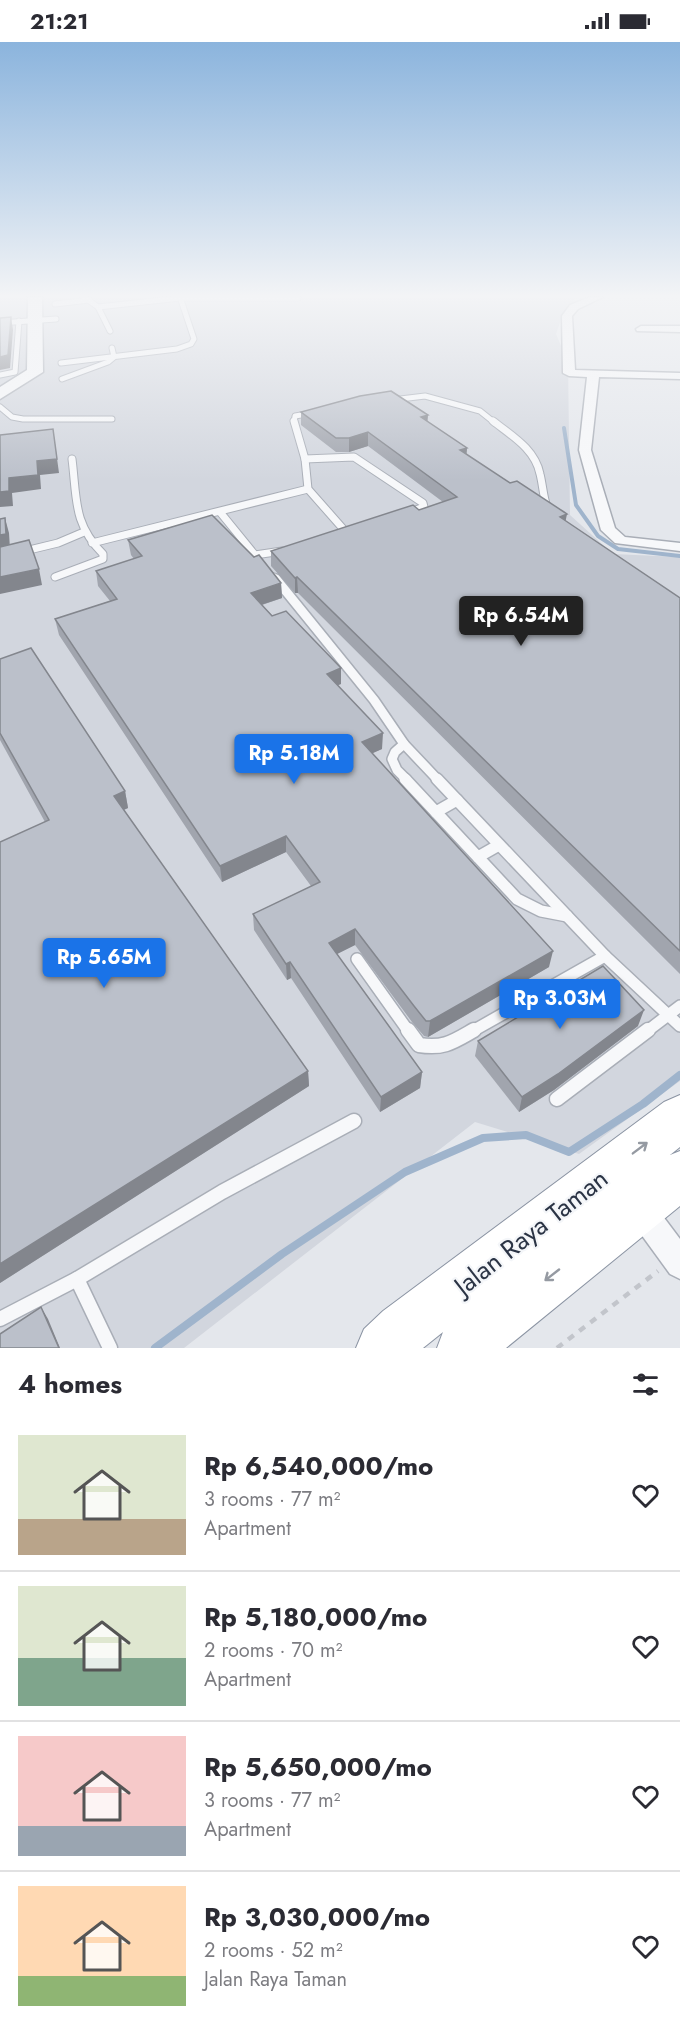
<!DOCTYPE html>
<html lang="en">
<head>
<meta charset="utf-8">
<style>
	:root { --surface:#fff; --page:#f7f7f7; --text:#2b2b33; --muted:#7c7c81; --line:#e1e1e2; --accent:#1a73e8 }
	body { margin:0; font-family:Jost,sans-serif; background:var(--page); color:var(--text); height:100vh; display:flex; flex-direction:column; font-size:22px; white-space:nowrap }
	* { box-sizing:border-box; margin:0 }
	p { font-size:20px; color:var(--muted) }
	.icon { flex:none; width:33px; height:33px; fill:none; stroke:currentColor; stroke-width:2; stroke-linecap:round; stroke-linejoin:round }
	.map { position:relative; height:1306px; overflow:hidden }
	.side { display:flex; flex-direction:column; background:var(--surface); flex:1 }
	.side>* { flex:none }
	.price { position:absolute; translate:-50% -51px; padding:0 14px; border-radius:6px; background:var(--accent); color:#fff; font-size:20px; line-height:39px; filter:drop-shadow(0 2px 3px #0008) }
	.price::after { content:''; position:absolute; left:50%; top:36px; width:18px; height:14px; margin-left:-9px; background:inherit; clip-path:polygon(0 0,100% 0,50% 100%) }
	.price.on { background:#222; color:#fff }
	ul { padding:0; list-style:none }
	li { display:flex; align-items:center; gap:18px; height:150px; padding:0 18px }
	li+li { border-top:2px solid var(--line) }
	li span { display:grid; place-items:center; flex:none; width:168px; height:120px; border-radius:0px; color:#555 }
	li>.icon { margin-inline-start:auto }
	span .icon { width:72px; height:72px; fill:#fffc; stroke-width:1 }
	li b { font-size:26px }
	h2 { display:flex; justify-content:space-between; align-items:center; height:72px; padding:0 18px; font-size:26px }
	.status { display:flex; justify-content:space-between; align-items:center; height:42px; padding:0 30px; background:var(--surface); direction:ltr }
	.status svg { height:16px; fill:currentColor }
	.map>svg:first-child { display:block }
	.built { fill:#d2d6de }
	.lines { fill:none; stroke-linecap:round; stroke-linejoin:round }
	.stream-far1 { stroke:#9fb4cc; stroke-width:4 }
	.stream { stroke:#9fb4cc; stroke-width:8 }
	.service-far4-casing { stroke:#a9aeb7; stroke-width:7 }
	.service-far3-casing { stroke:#a9aeb7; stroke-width:9 }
	.service-far2-casing { stroke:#a9aeb7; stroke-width:12 }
	.service-far1-casing { stroke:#a9aeb7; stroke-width:14 }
	.service-casing { stroke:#a9aeb7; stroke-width:17 }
	.minor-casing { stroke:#a9aeb7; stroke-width:3 }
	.tertiary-casing { stroke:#a9aeb7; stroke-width:3 }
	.trunk-casing { stroke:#8b94a3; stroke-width:2 }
	.path { stroke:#c2c5cb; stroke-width:4.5; stroke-dasharray:7 7; stroke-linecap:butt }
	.service-far4 { stroke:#f7f8fa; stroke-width:5 }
	.service-far3 { stroke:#f7f8fa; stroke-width:7 }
	.service-far2 { stroke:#f7f8fa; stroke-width:9 }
	.service-far1 { stroke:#f7f8fa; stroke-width:11 }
	.service { stroke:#f7f8fa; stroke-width:14 }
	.minor { fill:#f7f8fa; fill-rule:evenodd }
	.tertiary { fill:#f7f8fa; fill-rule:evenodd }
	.trunk { fill:#fff; fill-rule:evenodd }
	.wall { fill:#a1a5ae }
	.shaded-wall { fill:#83868d }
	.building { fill:#bbc0ca; stroke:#83868d; stroke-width:1.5 }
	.oneway { stroke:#959aa2 }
	.labels { text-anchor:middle; stroke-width:4.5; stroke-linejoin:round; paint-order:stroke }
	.near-street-label { font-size:26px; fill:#2b3445; stroke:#f4f6f9 }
</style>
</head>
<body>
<div class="status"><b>21:21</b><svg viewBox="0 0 49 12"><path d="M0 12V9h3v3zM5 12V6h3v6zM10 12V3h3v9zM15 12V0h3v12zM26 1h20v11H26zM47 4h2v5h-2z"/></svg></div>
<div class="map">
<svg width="680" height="1306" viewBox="0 0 680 1306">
	<rect width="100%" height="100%" fill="#e4e7ec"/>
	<path class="built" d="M 0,255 L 584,255 L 576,257 L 564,269 L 556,292 L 568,320 L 570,473 L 613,512 L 680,515 L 680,1039 L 579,1112 L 475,1080 L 184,1306 L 0,1306 Z"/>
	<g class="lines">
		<path class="stream-far1" d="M 564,386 L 576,463 L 598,494 L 618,507 L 680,514"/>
		<path class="stream" d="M 155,1306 L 282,1212 L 405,1130 L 483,1096 L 526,1093 L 569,1110 L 643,1062 L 680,1033"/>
		<defs>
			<g id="service-far4">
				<path d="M 84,255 L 98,265 L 110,289"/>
				<path d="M 55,262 L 89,258"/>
				<path d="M 98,265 L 180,256 L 298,256"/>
				<path d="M 0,281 L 56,277"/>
				<path d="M 61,321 L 177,307 L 191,302 L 194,297 L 180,255"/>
				<path d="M 0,333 L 15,330 L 19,279"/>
				<path d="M 62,337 L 108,320 L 114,315 L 112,306"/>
				<path d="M 392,358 L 425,354 L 480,369 L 495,381"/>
				<path d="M 0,365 L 12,375 L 23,377 L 112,377"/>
				<path d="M 294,381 L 295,374 L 313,371"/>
			</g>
			<g id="service-far3">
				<path d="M 294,379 L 305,417 L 308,447 L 345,489"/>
				<path d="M 493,379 C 512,394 535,407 540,432 C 543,444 543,454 547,465"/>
				<path d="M 305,417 L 354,415 L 423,461 L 424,465 L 410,470"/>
				<path d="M 220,470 L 255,513 L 282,509"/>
				<path d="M 92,501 L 308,447"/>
				<path d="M 0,515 L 58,501 L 84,490"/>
				<path d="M 55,535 L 103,517 L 103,512 C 73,482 77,457 72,417"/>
				<path d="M 274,535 L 277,539"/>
			</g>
			<g id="service-far2">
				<path d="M 276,537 L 374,658 L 404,702 L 438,738"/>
				<path d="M 404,702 L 395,710 L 392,717 L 397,728 L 407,738"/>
			</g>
			<g id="service-far1">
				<path d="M 405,737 L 517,857 L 541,869 L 567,874"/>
				<path d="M 437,737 L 605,914 L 680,984"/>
				<path d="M 436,770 L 457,758"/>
				<path d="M 478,815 L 499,803"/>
				<path d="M 357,917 L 409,990"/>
				<path d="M 471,990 L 605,914"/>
				<path d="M 646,990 L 680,964"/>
			</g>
			<g id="service">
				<path d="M 408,988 L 419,1003 C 444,1007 453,1000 474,988"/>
				<path d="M 557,1057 L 648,988"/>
				<path d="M 0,1277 L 77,1237"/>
				<path d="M 110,1306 L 77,1237 L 222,1150 L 354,1079"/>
			</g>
			<g id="minor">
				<path d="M 590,255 L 603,255 L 578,267 L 572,274 L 575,328 L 680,331 L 680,337 L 599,335 L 591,408 L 615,486 L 625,495 L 680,501 L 680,509 L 615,501 L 601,488 L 579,408 L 587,335 L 569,334 L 563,331 L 562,274 L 570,263 Z"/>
				<path d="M 641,284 L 680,284 L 680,290 L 637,289 L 636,287 Z"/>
				<path d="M 640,1153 L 650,1157 L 680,1197 L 680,1237 L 670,1232 L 630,1177 L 626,1167 L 630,1157 Z"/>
			</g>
			<path id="tertiary" d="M 28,255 L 42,255 L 43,330 L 0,357 L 0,345 L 27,328 Z"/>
			<path id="trunk" d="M 680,1053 L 680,1105 L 670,1113 L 680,1109 L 680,1164 L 506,1306 L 437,1306 L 443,1290 L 423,1306 L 356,1306 L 364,1287 L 383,1269 L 664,1060 Z"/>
		</defs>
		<use href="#service-far4" class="service-far4-casing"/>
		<use href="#service-far3" class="service-far3-casing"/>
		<use href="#service-far2" class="service-far2-casing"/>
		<use href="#service-far1" class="service-far1-casing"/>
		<use href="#service" class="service-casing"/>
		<use href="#minor" class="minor-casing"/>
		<use href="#tertiary" class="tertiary-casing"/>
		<use href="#trunk" class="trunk-casing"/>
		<path class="path" d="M 557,1306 L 658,1229"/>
		<use href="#service-far4" class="service-far4"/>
		<use href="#service-far3" class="service-far3"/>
		<use href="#service-far2" class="service-far2"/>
		<use href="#service-far1" class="service-far1"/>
		<use href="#service" class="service"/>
		<use href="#minor" class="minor"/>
		<use href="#tertiary" class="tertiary"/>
		<use href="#trunk" class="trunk"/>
	</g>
	<g class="wall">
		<path d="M 301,370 L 427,380 L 467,406 L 466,412 L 680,556 L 680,932 L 298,551 L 295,551 L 271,524 L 271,509 L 419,468 L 443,460 L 368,404 L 349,410 L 336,410 L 301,383 Z"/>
		<path d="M 128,498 L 254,515 L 281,541 L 282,556 L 262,563 L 341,642 L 338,643 L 382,707 L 372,711 L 549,925 L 428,995 L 424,994 L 412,980 L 355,903 L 337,912 L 422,1030 L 420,1046 L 380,1070 L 291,936 L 287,938 L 254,888 L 253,872 L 311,844 L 286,810 L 222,840 L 59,593 L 55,577 L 110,559 L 98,544 L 96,529 L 134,517 L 131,513 Z"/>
		<path d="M 0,617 L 125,749 L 128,766 L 124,768 L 308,1029 L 309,1044 L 0,1241 L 0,800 L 45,780 L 0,698 Z"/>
		<path d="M 638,984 L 554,1048 L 519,1070 L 475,1014 L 478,999 Z"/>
	</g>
	<g class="shaded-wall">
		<path d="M 11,275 L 13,288 L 10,326 L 0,328 L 0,315 Z"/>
		<path d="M 428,373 L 427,387 L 421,375 Z"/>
		<path d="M 53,387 L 59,431 L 40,433 L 41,447 L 12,451 L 13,464 L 0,465 L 0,450 L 9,436 L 37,419 Z"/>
		<path d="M 368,390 L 368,404 L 349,410 L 349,396 Z"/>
		<path d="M 467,406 L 466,420 L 460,408 Z"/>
		<path d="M 567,472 L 564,487 L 560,475 Z"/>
		<path d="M 5,476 L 9,491 L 10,507 L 0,510 L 0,493 Z"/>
		<path d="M 39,527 L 42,543 L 0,552 L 0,535 Z"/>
		<path d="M 297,535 L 298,551 L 295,551 L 295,536 Z"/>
		<path d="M 281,541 L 282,556 L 252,566 L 251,551 Z"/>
		<path d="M 341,626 L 341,642 L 327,647 L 327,632 Z"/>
		<path d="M 383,691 L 382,707 L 362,716 L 362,700 Z"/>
		<path d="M 125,749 L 128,766 L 118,770 L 114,754 Z"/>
		<path d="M 286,794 L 286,810 L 222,840 L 220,824 Z"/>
		<path d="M 355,887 L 355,903 L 329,916 L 329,901 Z"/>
		<path d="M 553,909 L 549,925 L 428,995 L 430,979 Z"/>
		<path d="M 290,920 L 291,936 L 287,938 L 286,922 Z"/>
		<path d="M 644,968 L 638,984 L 554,1048 L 519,1070 L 522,1055 Z"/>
		<path d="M 308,1029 L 309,1044 L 0,1241 L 0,1222 Z"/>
		<path d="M 422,1030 L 420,1046 L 380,1070 L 381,1055 Z"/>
		<path d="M 41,1265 L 48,1277 L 60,1306 L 59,1306 Z"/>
	</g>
	<g class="building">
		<path d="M 11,275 L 8,313 L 0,315 L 0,276 Z"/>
		<path d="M 391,349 L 428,373 L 421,375 L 467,406 L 460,408 L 510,441 L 517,439 L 564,470 L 567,472 L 560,475 L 680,556 L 680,909 L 297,535 L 295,536 L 271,509 L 413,463 L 419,468 L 457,455 L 368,390 L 349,396 L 336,396 L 301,370 L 360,354 Z"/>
		<path d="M 53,387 L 57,417 L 37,419 L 38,433 L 9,436 L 9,449 L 0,450 L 0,393 Z"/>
		<path d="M 212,473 L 254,515 L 259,513 L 281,541 L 251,551 L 272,574 L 286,569 L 341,626 L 327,632 L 383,691 L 362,700 L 553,909 L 430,979 L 426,979 L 414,964 L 355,887 L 329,901 L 422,1030 L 381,1055 L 290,920 L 286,922 L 253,872 L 320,840 L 286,794 L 220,824 L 55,577 L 117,557 L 96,529 L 142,514 L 128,498 Z"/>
		<path d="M 5,476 L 6,492 L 0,493 L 0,477 Z"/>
		<path d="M 29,498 L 39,527 L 0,535 L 0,505 Z"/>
		<path d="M 31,606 L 125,749 L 114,754 L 308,1029 L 0,1222 L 0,800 L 49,778 L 0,691 L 0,617 Z"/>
		<path d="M 603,924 L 644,968 L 558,1032 L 522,1055 L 478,999 Z"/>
		<path d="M 41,1265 L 59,1306 L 0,1306 L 0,1292 Z"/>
	</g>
	<defs><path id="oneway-shaft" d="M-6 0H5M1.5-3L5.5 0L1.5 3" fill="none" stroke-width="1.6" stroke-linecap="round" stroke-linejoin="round" transform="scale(1.5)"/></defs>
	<g class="oneway">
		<use href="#oneway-shaft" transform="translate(640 1106) rotate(-37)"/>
		<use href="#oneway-shaft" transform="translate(552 1233) rotate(142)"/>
	</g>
	<linearGradient id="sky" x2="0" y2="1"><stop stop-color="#8bb4dd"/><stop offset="0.58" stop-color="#f3f4f6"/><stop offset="1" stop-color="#f3f4f6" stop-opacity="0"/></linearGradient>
	<rect width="680" height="438" fill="url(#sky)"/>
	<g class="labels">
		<g class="near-street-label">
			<text transform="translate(531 1190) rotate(-38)" y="9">Jalan Raya Taman</text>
		</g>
	</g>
</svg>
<b class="price on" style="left:521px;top:605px">Rp 6.54M</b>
<b class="price" style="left:294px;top:743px">Rp 5.18M</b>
<b class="price" style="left:104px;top:947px">Rp 5.65M</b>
<b class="price" style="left:560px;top:988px">Rp 3.03M</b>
</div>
<section class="side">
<h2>4 homes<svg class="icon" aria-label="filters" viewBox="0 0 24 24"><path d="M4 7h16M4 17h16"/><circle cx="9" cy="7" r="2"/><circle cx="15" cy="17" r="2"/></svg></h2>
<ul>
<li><span style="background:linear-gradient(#dfe7d0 70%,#b9a48a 0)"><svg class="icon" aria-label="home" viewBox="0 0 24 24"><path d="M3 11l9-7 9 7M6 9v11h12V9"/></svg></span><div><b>Rp 6,540,000/mo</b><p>3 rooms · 77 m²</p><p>Apartment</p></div><svg class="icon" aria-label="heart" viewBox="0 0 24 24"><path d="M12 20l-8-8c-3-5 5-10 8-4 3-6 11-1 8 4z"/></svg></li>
<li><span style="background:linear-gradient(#dfe7d0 60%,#7fa58c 0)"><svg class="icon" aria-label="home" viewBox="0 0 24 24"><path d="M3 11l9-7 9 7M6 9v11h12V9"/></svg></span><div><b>Rp 5,180,000/mo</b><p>2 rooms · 70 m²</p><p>Apartment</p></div><svg class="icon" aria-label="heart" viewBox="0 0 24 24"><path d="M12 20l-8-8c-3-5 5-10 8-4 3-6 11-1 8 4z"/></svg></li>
<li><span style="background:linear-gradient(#f6c9c9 75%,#9aa5b1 0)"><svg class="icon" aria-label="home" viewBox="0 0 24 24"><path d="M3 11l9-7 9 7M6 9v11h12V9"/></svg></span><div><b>Rp 5,650,000/mo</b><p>3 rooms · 77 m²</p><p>Apartment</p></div><svg class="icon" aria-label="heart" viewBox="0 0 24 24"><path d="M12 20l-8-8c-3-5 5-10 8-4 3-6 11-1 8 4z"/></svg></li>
<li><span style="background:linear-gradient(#ffd9b3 75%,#8fb573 0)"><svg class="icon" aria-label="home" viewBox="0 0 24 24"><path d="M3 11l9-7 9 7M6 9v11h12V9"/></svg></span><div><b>Rp 3,030,000/mo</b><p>2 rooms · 52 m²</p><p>Jalan Raya Taman</p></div><svg class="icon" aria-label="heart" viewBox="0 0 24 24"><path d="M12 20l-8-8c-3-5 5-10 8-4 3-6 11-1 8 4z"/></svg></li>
</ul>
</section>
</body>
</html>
